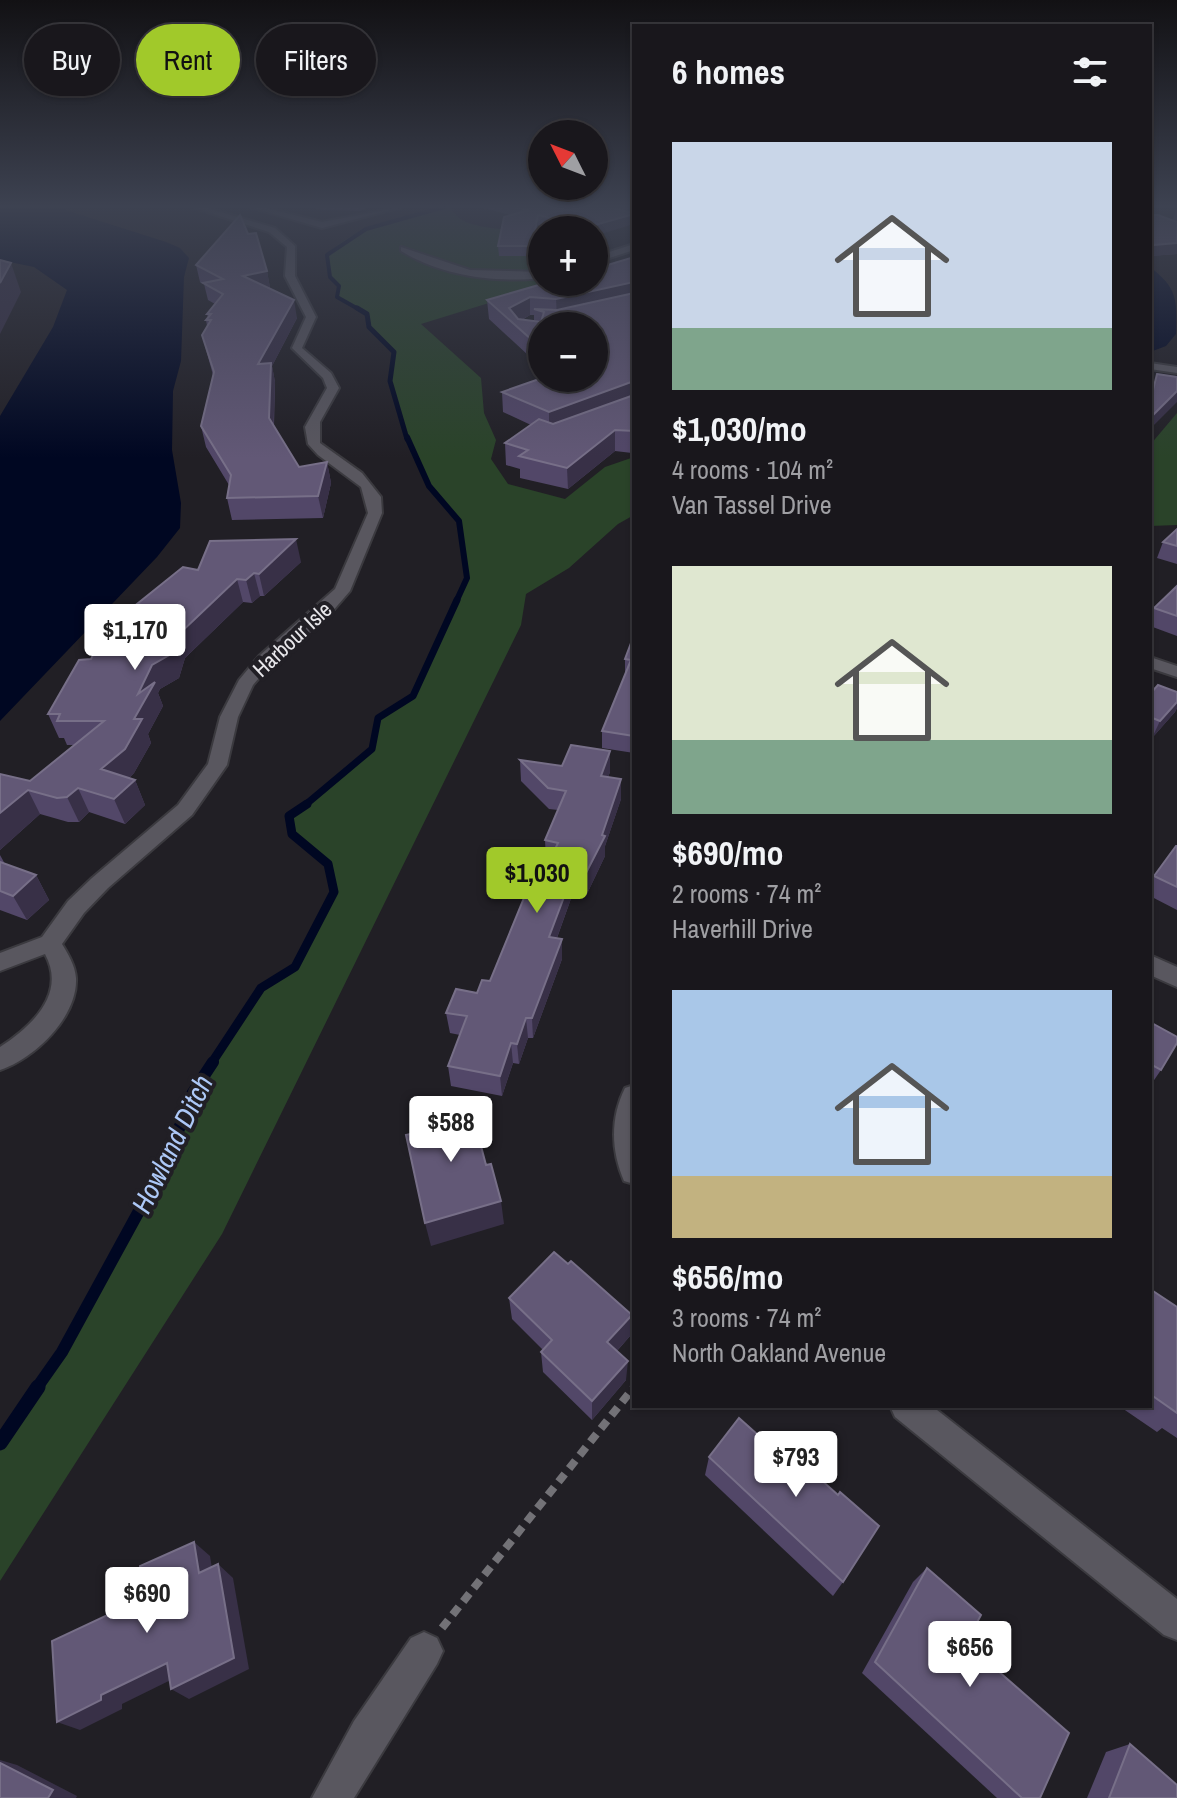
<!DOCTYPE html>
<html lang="en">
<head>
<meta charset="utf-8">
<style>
	:root { --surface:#19171c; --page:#262429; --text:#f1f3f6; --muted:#9f9fa3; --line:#37363b; --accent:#a1c92a }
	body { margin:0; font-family:"Archivo Narrow",sans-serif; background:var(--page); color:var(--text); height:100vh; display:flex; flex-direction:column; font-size:30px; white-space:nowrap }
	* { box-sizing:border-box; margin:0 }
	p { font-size:26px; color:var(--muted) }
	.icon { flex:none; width:44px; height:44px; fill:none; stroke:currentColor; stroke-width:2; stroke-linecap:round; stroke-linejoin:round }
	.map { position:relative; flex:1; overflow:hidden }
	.details { position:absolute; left:632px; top:24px; width:520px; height:1384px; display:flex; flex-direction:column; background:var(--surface); border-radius:0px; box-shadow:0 2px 6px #0004,0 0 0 2px var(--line) }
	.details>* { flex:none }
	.banner { position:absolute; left:24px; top:24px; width:488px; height:72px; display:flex; gap:16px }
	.needle { width:52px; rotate:312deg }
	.buttons { position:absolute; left:528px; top:120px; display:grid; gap:16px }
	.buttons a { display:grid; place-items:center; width:80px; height:80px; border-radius:50%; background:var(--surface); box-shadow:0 2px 6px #0004,0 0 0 2px var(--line); font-size:40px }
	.price { position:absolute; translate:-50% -68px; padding:0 18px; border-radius:8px; background:#fff; color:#222; font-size:26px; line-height:52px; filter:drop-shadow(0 2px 4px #0008) }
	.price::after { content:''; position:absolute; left:50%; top:48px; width:24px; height:18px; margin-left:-12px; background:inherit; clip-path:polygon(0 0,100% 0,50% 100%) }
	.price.selected { background:var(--accent); color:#111 }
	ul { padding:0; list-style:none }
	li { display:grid; align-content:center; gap:16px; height:424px; padding:0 40px }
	li span { display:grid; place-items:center; height:248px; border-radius:0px; color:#555 }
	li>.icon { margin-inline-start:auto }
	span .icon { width:144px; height:144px; fill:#fffc; stroke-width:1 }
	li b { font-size:34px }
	h2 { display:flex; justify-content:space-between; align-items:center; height:96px; padding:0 40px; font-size:34px }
	.pill { padding:0 28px; border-radius:36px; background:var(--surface); box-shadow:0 2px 6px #0004,0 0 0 2px var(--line); font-size:28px; line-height:72px }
	.pill.selected { background:var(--accent); color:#111 }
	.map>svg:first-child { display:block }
	.green { fill:#2a4329 }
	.water { fill:#000722 }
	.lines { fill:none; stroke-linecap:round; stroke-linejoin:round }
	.stream-far6 { stroke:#000722; stroke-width:4 }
	.stream-far5 { stroke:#000722; stroke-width:5 }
	.stream-far4 { stroke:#000722; stroke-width:6 }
	.stream-far3 { stroke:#000722; stroke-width:7 }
	.stream-far2 { stroke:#000722; stroke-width:9 }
	.stream-far1 { stroke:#000722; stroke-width:12 }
	.stream { stroke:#000722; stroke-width:15 }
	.minor-casing { stroke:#3b3a3f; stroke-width:4 }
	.path-far1 { stroke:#737277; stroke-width:6; stroke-dasharray:8 5; stroke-linecap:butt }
	.path { stroke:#737277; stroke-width:8; stroke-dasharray:10 7; stroke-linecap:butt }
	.minor { fill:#59575f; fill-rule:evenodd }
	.wall { fill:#524768; fill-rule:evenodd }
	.shaded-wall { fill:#383047 }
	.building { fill:#625876; stroke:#776f88; stroke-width:2 }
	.labels { text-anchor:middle; stroke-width:8; stroke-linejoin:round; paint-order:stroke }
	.far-street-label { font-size:22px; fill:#e8e7eb; stroke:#211f25 }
	.water-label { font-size:28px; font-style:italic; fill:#adc8f7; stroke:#211f25 }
</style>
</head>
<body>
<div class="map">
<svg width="1177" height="1798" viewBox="0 0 1177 1798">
	<rect width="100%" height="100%" fill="#211f25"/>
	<g class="green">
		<path d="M 444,207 L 451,207 C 460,234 518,227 542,233 L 542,282 L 557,282 L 421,324 L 481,378 L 484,413 L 496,440 L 491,459 L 508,484 L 565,499 L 605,467 L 634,457 L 634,515 L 618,524 L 569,568 L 526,594 L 521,625 L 222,1234 L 0,1581 L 0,1443 L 62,1352 L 168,1158 L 192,1094 L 261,988 L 295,967 L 334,892 L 328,864 L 292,834 L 289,816 L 321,795 L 372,749 L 378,718 L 413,696 L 466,578 L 459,521 L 429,486 L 412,455 L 390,381 L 394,352 L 369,327 L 367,314 L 337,297 L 339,286 L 330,277 L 327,255 C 356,224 404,217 444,207 Z"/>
		<path d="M 1177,413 L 1177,525 L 1150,526 L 1150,445 Z"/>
	</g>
	<g class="water">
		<path d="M 0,207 L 56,207 L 166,242 L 180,248 L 189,258 L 184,277 L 181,361 L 173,391 L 172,450 L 181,503 L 180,528 L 157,557 L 0,721 L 0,416 L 53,327 L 67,290 L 34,267 L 0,260 Z"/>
		<path d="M 1150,267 C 1177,288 1177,298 1176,334 L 1166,346 L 1150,352 Z"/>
	</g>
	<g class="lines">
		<path class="stream-far6" d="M 360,310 L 337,297 L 339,286 L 330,277 L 327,255 L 366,229 L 444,207"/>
		<path class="stream-far5" d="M 357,308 L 367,314 L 369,327 L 394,352 L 390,381 L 407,439"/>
		<path class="stream-far4" d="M 407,437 L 429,486 L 459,521 L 467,578 L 456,602"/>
		<path class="stream-far3" d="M 304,806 L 372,749 L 378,718 L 413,696 L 457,600"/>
		<path class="stream-far2" d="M 211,1064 L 261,988 L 295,967 L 334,892 L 328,864 L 292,834 L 289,816 L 307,804"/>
		<path class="stream-far1" d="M 36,1389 L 62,1352 L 168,1158 L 192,1094 L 213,1062"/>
		<path class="stream" d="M 0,1443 L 38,1387"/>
		<defs>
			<g id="minor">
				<path d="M 192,207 L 204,207 L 275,228 L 295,246 L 295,276 L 316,317 L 302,348 L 331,373 L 339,388 L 320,422 L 320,443 L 362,473 L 381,497 L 382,513 L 350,591 L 331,613 L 271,664 L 253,685 L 238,717 L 227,765 L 192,815 L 108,888 L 84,913 L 62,944 C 68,954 75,965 76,978 C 78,1017 34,1059 0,1070 L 0,1047 C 31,1027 67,994 45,954 L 0,971 L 0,953 L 42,937 L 68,901 L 92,878 L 178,805 L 208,764 L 220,717 L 239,680 L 259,656 L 335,589 L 368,513 L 361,487 L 318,455 L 308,444 L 305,427 L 327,388 L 323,378 L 292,348 L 306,317 L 285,276 L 287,247 L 269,232 Z"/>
				<path d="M 250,207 L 262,207 L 322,222 L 402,207 L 322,228 Z"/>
				<path d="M 634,244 L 634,250 L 594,263 L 594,257 Z"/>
				<path d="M 401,247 L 470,270 L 542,272 L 542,278 C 494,283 442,276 401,251 Z"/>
				<path d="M 1150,363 L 1177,367 L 1177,373 L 1150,369 Z"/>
				<path d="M 1150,657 L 1177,666 L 1177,677 L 1150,668 Z"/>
				<path d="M 1150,955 L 1177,967 L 1177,987 L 1150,975 Z"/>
				<path d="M 634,1085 L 634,1184 L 624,1181 C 611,1151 610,1118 625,1088 Z"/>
				<path d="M 890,1406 L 932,1406 L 1177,1599 L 1177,1640 L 1164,1635 L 895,1417 Z"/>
				<path d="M 424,1632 L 437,1638 L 443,1651 L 437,1664 L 354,1798 L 312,1798 L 354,1721 L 411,1638 Z"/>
			</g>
		</defs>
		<use href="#minor" class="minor-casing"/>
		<path class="path-far1" d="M 632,1389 L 634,1387"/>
		<path class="path" d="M 442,1628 L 634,1387"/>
		<use href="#minor" class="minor"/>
	</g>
	<g class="wall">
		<path d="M 312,207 L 367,207 L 361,211 L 322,210 Z"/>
		<path d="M 479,207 L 634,207 L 634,224 L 594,230 L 557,230 L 538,225 L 533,256 L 499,256 L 498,246 L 511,215 Z"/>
		<path d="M 1176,210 L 1177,210 L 1177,254 L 1150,256 L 1150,215 L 1173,220 Z"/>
		<path d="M 248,234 L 267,271 L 270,288 L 269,288 L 297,318 L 272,366 L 275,382 L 274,426 L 299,467 L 327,462 L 331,483 L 323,518 L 232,520 L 227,498 L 229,485 L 206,447 L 201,426 L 213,375 L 202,335 L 207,326 L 206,320 L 208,318 L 207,314 L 215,304 L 208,300 L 204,284 L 200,282 L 196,265 Z"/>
		<path d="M 634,257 L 634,452 L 632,453 L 615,451 L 568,489 L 520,478 L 520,469 L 506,465 L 505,443 L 531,425 L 503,412 L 502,392 L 594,378 L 542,326 L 542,368 L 489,319 L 487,300 ZM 530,315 L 534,315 L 534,321 L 522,320 Z"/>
		<path d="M 1177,529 L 1177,564 L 1157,558 L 1163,542 Z"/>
		<path d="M 301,562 L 264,596 L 260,596 L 252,603 L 243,602 L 185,658 L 179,678 L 160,689 L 158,693 L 163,706 L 148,734 L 151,743 L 134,773 L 129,778 L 135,780 L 145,805 L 125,824 L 89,812 L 79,822 L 68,822 L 40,814 L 0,850 L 0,774 L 30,781 L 74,745 L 67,745 L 64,738 L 59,738 L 48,714 L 91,659 L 120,654 L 141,615 L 137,604 L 198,570 Z"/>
		<path d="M 1177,586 L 1177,636 L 1150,626 L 1150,619 L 1154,608 Z"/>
		<path d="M 634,635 L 634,753 L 602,748 L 602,731 L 625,675 L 625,659 Z"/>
		<path d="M 1177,692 L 1177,708 L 1175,712 L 1152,738 L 1150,737 L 1150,694 Z"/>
		<path d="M 610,751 L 610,772 L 608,777 L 621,799 L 605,846 L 605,856 L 586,896 L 573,893 L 557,938 L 562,939 L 562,959 L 533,1038 L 528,1038 L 519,1064 L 513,1063 L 502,1096 L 451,1086 L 448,1066 L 460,1035 L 450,1033 L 446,1013 L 477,993 L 490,981 L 536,889 L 549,861 L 546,861 L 545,840 L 558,810 L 549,809 L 521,781 L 520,760 L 562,766 Z"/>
		<path d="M 1177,846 L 1177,910 L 1150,896 L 1150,883 Z"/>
		<path d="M 0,855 L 5,864 L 36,875 L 49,900 L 27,920 L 0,910 Z"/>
		<path d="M 1150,1022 L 1161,1070 L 1150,1086 Z"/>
		<path d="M 568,1264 L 632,1315 L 630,1336 L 617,1351 L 626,1380 L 592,1420 L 543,1372 L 541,1352 L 543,1350 L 512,1319 L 509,1298 Z"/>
		<path d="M 1150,1289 L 1177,1307 L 1177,1438 L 1162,1428 L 1157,1432 L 1119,1406 L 1150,1406 Z"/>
		<path d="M 709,1457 L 843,1582 L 833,1596 L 705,1475 Z"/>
		<path d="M 927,1568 L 966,1643 L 1040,1798 L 997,1798 L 862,1673 L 913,1582 Z"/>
		<path d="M 1130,1744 L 1177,1798 L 1087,1798 L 1106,1752 Z"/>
	</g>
	<g class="shaded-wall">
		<path d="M 634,214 L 634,224 L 594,236 L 594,230 L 588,230 L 588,227 Z"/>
		<path d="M 538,215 L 538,225 L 533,256 L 532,246 Z"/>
		<path d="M 1177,243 L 1177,254 L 1150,256 L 1154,245 Z"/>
		<path d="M 11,263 L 21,292 L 0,334 L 0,283 Z"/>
		<path d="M 267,271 L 270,288 L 247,293 L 243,276 Z"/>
		<path d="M 634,281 L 633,299 L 557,317 L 556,299 Z"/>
		<path d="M 530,297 L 530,315 L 514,324 L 509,308 Z"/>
		<path d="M 294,300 L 297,318 L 272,366 L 275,382 L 273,438 L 258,364 Z"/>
		<path d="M 634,381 L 633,401 L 549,433 L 549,412 Z"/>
		<path d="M 1177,391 L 1177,402 L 1150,429 L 1150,418 Z"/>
		<path d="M 615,430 L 615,451 L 568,489 L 567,468 Z"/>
		<path d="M 634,431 L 634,452 L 632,453 L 632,432 Z"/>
		<path d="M 327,462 L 331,483 L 323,518 L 318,496 Z"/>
		<path d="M 296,539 L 301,562 L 264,596 L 259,574 Z"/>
		<path d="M 254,573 L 260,596 L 252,603 L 246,580 Z"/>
		<path d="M 237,579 L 243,602 L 185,658 L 179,678 L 160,689 L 158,693 L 163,706 L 148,734 L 151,743 L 134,773 L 112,794 L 101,769 L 134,719 L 138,694 L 152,665 L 178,635 Z"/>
		<path d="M 1177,702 L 1177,708 L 1175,712 L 1152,738 L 1160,721 Z"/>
		<path d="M 610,751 L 610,772 L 601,796 L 601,776 Z"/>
		<path d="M 621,779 L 621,799 L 605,846 L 605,856 L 586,896 L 585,875 L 602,835 Z"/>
		<path d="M 135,780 L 145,805 L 125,824 L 114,799 Z"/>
		<path d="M 78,788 L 89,812 L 79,822 L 67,797 Z"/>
		<path d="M 28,790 L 40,814 L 0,850 L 0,813 Z"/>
		<path d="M 573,873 L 573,893 L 550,957 L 549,937 Z"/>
		<path d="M 36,875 L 49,900 L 27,920 L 13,896 Z"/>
		<path d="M 562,939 L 562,959 L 533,1038 L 532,1018 Z"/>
		<path d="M 526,1018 L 528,1038 L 519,1064 L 517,1044 Z"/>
		<path d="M 511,1043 L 513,1063 L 502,1096 L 500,1076 Z"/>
		<path d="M 501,1201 L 504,1224 L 431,1246 L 425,1223 Z"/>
		<path d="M 632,1315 L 630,1336 L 607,1362 L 607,1342 Z"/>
		<path d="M 628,1361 L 626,1380 L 592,1420 L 592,1401 Z"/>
		<path d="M 194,1542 L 210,1556 L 215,1587 L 199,1573 Z"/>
		<path d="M 218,1564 L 233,1578 L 249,1669 L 189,1699 L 171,1689 Z"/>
		<path d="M 167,1663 L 185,1673 L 122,1704 L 122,1709 L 80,1730 L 57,1722 L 101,1695 Z"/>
		<path d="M 0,1760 L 17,1765 L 77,1796 L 76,1798 L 48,1798 L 0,1763 Z"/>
	</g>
	<g class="building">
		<path d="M 515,207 L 608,207 L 634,213 L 634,214 L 588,227 L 538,215 L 532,246 L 498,246 L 504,217 L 529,210 Z"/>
		<path d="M 240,215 L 248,234 L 256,233 L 267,271 L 243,276 L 294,300 L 258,364 L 271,363 L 269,418 L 299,467 L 327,462 L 318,496 L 227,498 L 231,475 L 201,426 L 214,372 L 202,335 L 211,320 L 206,320 L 211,314 L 207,314 L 223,294 L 203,283 L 223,279 L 196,265 Z"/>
		<path d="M 1150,215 L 1158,215 L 1177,222 L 1177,243 L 1154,245 L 1150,243 Z"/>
		<path d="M 634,257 L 634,282 L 556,299 L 530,297 L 509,308 L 518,319 L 541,322 L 544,312 L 534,309 L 557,310 L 634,293 L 634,323 L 633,323 L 634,324 L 634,381 L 549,412 L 502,392 L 542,378 L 594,378 L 594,326 L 542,326 L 542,349 L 487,300 L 549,282 L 594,282 L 594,269 Z"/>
		<path d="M 0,260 L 11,263 L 0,283 Z"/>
		<path d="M 1157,374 L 1177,377 L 1177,391 L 1150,418 L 1150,402 Z"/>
		<path d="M 634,395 L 634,431 L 615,430 L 567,468 L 519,456 L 528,450 L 505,443 L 539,419 L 553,424 Z"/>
		<path d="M 1177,529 L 1177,546 L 1163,542 Z"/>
		<path d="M 296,539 L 259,574 L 254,573 L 246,580 L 237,579 L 178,635 L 171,654 L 152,665 L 138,694 L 155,682 L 134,719 L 142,719 L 125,749 L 101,769 L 135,780 L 114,799 L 78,788 L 67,797 L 57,798 L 28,790 L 0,813 L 0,774 L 30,781 L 104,721 L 57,721 L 60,714 L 48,714 L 79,660 L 91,659 L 93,655 L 120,654 L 139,616 L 151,607 L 137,604 L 183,567 L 198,570 L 210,541 Z"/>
		<path d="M 1177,586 L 1177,616 L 1154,608 Z"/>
		<path d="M 634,635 L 634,736 L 602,731 L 631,660 L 625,659 Z"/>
		<path d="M 1158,685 L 1177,692 L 1177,702 L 1160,721 L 1150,717 L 1150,694 Z"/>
		<path d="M 571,745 L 610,751 L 601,776 L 621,779 L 602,835 L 605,836 L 585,875 L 573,873 L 549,937 L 562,939 L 532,1018 L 526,1018 L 517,1044 L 511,1043 L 500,1076 L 448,1066 L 467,1016 L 446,1013 L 456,989 L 477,993 L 482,980 L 490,981 L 528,888 L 536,889 L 558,843 L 545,840 L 566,791 L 548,788 L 520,760 L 562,766 Z"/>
		<path d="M 1176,846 L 1177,846 L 1177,887 L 1154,876 Z"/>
		<path d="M 0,862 L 36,875 L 13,896 L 0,891 Z"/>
		<path d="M 1150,1022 L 1177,1037 L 1177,1043 L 1161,1070 L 1150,1064 Z"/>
		<path d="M 469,1101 L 486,1165 L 491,1164 L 501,1201 L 425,1223 L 406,1135 L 427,1130 L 423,1113 Z"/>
		<path d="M 554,1252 L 568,1264 L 571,1261 L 632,1315 L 607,1342 L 628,1361 L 592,1401 L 541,1352 L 552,1340 L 509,1298 Z"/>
		<path d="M 1150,1289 L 1177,1307 L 1177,1413 L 1150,1394 Z"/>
		<path d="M 739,1418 L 776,1451 L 781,1444 L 838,1495 L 840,1492 L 879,1526 L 843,1582 L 709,1457 Z"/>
		<path d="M 194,1542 L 199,1573 L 218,1564 L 234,1658 L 171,1689 L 167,1663 L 101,1695 L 101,1700 L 57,1722 L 52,1641 L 144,1598 L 140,1566 Z"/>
		<path d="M 927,1568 L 981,1615 L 966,1643 L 1069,1733 L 1040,1798 L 1022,1798 L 875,1662 Z"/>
		<path d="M 1130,1744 L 1177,1785 L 1177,1798 L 1109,1798 Z"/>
		<path d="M 0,1763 L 53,1790 L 48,1798 L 0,1798 Z"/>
	</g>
	<linearGradient id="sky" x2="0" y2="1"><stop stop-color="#121114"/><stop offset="0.45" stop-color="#3d4251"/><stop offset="1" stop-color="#3d4251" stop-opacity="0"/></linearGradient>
	<rect width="1177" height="458" fill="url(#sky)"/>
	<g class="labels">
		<g class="far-street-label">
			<text transform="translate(292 639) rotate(-43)" y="8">Harbour Isle</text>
		</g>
		<g class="water-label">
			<text transform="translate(172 1144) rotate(-64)" y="10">Howland Ditch</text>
		</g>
	</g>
</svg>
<div class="buttons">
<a><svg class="needle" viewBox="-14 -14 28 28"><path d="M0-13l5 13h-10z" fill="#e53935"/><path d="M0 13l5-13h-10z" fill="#9f9fa3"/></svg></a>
<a>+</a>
<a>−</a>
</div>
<b class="price" style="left:135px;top:672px">$1,170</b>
<b class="price selected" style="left:537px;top:915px">$1,030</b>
<b class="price" style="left:451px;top:1164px">$588</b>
<b class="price" style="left:796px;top:1499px">$793</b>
<b class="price" style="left:147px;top:1635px">$690</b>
<b class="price" style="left:970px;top:1689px">$656</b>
<div class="banner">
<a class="pill">Buy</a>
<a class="pill selected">Rent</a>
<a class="pill">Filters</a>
</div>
<section class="details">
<h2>6 homes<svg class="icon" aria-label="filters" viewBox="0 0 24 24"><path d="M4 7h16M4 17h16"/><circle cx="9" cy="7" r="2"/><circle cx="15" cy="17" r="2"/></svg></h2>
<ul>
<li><span style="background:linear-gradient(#c9d6e8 75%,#7fa58c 0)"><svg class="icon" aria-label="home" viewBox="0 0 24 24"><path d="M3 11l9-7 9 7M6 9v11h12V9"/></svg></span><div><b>$1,030/mo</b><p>4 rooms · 104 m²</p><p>Van Tassel Drive</p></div></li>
<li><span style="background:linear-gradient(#dfe7d0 70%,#7fa58c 0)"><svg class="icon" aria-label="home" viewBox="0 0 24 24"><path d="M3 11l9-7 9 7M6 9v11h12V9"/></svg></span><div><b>$690/mo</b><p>2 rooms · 74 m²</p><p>Haverhill Drive</p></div></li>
<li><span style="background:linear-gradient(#a9c7e8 75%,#c2b280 0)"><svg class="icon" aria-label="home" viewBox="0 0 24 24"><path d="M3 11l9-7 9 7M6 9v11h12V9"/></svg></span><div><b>$656/mo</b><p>3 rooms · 74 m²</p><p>North Oakland Avenue</p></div></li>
</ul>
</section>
</div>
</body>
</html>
